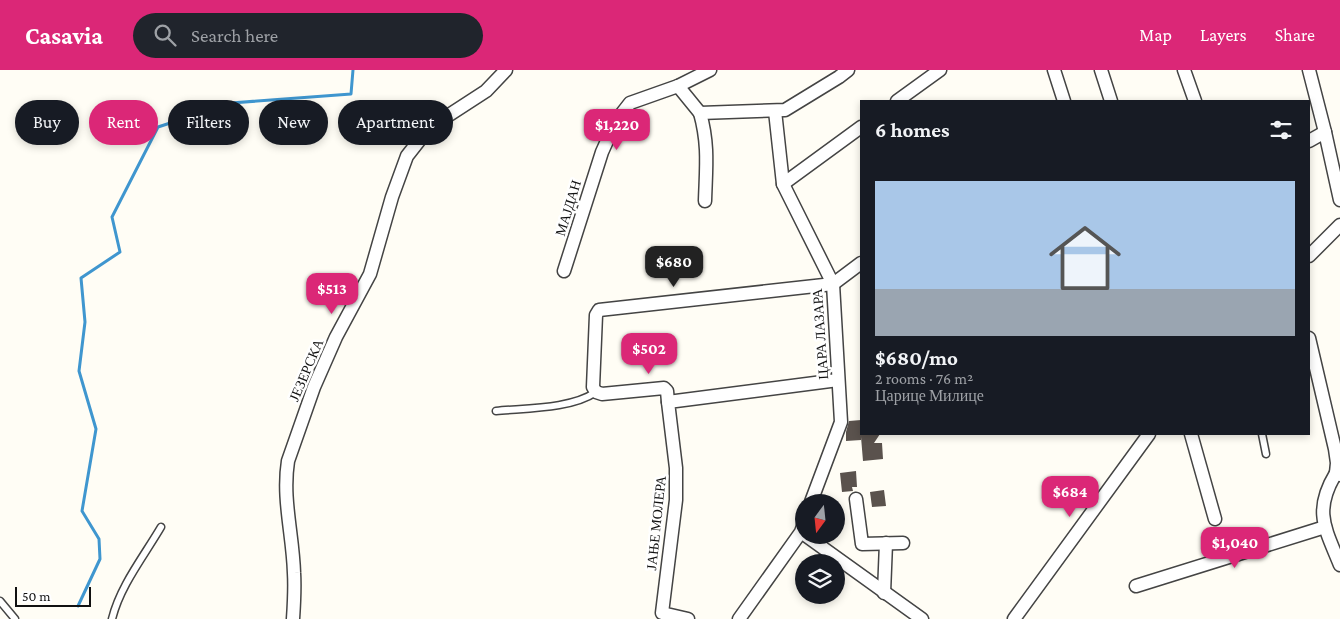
<!DOCTYPE html>
<html lang="en">
<head>
<meta charset="utf-8">
<style>
	:root { --surface:#171b24; --page:#20242c; --text:#f1f3f6; --muted:#9ea1a6; --accent:#db2777 }
	body { margin:0; font-family:"Crimson Pro",serif; background:var(--page); color:var(--text); height:100vh; display:flex; flex-direction:column; font-size:19px; white-space:nowrap }
	* { box-sizing:border-box; margin:0 }
	p { font-size:16px; color:var(--muted) }
	.icon { flex:none; width:28px; height:28px; fill:none; stroke:currentColor; stroke-width:2; stroke-linecap:round; stroke-linejoin:round }
	.map { position:relative; flex:1; overflow:hidden }
	.panel { position:absolute; left:860px; top:30px; width:450px; height:335px; display:flex; flex-direction:column; background:var(--surface); border-radius:0px; box-shadow:0 2px 8px #0003 }
	.panel>* { flex:none }
	.banner { position:absolute; left:15px; top:30px; width:475px; height:45px; display:flex; gap:10px }
	.needle { width:32px; rotate:195deg }
	.controls { position:absolute; left:795px; top:424px; display:grid; gap:10px }
	.controls a { display:grid; place-items:center; width:50px; height:50px; border-radius:50%; background:var(--surface); box-shadow:0 2px 8px #0003; font-size:25px }
	.scale { position:absolute; left:15px; bottom:12px; width:76px; box-sizing:border-box; padding-left:5px; border:2px solid #111; border-top:0; font-size:14px; line-height:18px; white-space:nowrap; color:#111; -webkit-text-stroke:4px #fff; paint-order:stroke }
	.price { position:absolute; translate:-50% -42px; padding:0 11px; border-radius:10px; background:var(--accent); color:#fff; font-size:16px; line-height:32px; filter:drop-shadow(0 1px 2px #0008) }
	.price::after { content:''; position:absolute; left:50%; top:30px; width:15px; height:11px; margin-left:-8px; background:inherit; clip-path:polygon(0 0,100% 0,50% 100%) }
	.price.current { background:#222; color:#fff }
	ul { padding:0; list-style:none }
	li { display:grid; align-content:center; gap:10px; height:265px; padding:0 15px }
	li span { display:grid; place-items:center; height:155px; border-radius:0px; color:#555 }
	li>.icon { margin-inline-start:auto }
	span .icon { width:90px; height:90px; fill:#fffc; stroke-width:1 }
	li b { font-size:21px }
	h2 { display:flex; justify-content:space-between; align-items:center; height:60px; padding:0 15px; font-size:21px }
	.pill { padding:0 18px; border-radius:22px; background:var(--surface); box-shadow:0 2px 8px #0003; font-size:18px; line-height:45px }
	.pill.current { background:var(--accent); color:#fff }
	header { display:flex; align-items:center; gap:30px; box-sizing:border-box; height:70px; padding:0 25px; background:var(--accent); color:#fff }
	header strong { font-size:24px }
	nav { display:flex; gap:28px; margin-inline-start:auto; font-size:18px }
	.search { width:350px; height:45px; background:var(--page); display:flex; align-items:center; gap:12px; box-sizing:border-box; padding:0 18px; border-radius:28px; color:var(--muted); font-size:19px }
	.map>svg:first-child { display:block }
	.lines { fill:none; stroke-linecap:round; stroke-linejoin:round }
	.stream { stroke:#3f96cf; stroke-width:3 }
	.building { fill:#5a524d }
	.service-casing { stroke:#444; stroke-width:9 }
	.minor-casing { stroke:#444; stroke-width:15 }
	.service { stroke:#fff; stroke-width:6 }
	.minor { stroke:#fff; stroke-width:12 }
	.labels { text-anchor:middle; stroke-width:5; stroke-linejoin:round; paint-order:stroke }
	.street-label { font-size:14px; fill:#111; stroke:#fff }
</style>
</head>
<body>
<header>
<strong>Casavia</strong>
<div class="search"><svg class="icon" aria-label="search" viewBox="0 0 24 24"><circle cx="10" cy="10" r="6"/><path d="M15 15l6 6"/></svg>Search here</div>
<nav><a>Map</a><a>Layers</a><a>Share</a></nav>
</header>
<div class="map">
<svg width="1340" height="549" viewBox="0 0 1340 549">
	<rect width="100%" height="100%" fill="#fffdf5"/>
	<g class="lines">
		<path class="stream" d="M 78,536 L 100,489 L 99,469 L 82,441 L 96,359 L 79,301 L 85,252 L 81,208 L 120,182 L 112,147 L 158,57 L 231,33 L 351,24 L 353,0"/>
	</g>
	<g class="building">
		<path d="M 861,350 L 861,364 L 880,364 L 874,373 L 882,373 L 883,389 L 863,391 L 861,367 L 861,370 L 846,371 L 846,362 L 849,351 Z"/>
		<path d="M 856,401 L 857,417 L 852,417 L 853,421 L 842,422 L 840,403 Z"/>
		<path d="M 884,420 L 886,436 L 872,437 L 870,422 Z"/>
	</g>
	<g class="lines">
		<defs>
			<g id="service">
				<path d="M 496,341 C 526,338 571,339 596,322"/>
				<path d="M 1262,364 L 1266,384"/>
				<path d="M 0,531 L 15,549"/>
				<path d="M 112,549 C 120,516 144,486 161,457"/>
			</g>
			<g id="minor">
				<path d="M 1054,0 L 1064,31"/>
				<path d="M 1101,0 L 1111,31"/>
				<path d="M 1184,0 L 1195,31"/>
				<path d="M 1309,0 L 1325,62 L 1340,130"/>
				<path d="M 678,16 L 700,43 L 785,40 L 839,7 L 848,0"/>
				<path d="M 897,31 L 940,0"/>
				<path d="M 775,41 L 783,114 L 833,214 L 841,352 L 811,432"/>
				<path d="M 700,43 C 709,75 706,98 705,131"/>
				<path d="M 1309,71 L 1325,62"/>
				<path d="M 783,114 L 861,57"/>
				<path d="M 1309,186 L 1340,155"/>
				<path d="M 564,201 L 602,82 L 616,51 L 630,33 L 678,16 L 710,0"/>
				<path d="M 1309,268 L 1335,379 L 1337,393 L 1336,403 L 1340,405"/>
				<path d="M 668,332 L 667,321 L 664,318 L 602,324 L 596,322 L 593,317 L 596,245 L 599,240 L 833,214 L 861,193"/>
				<path d="M 1191,364 L 1215,449"/>
				<path d="M 1336,403 C 1313,441 1325,458 1340,495"/>
				<path d="M 856,429 L 862,474 L 903,473"/>
				<path d="M 805,465 L 922,549"/>
				<path d="M 1136,516 L 1325,457"/>
				<path d="M 884,523 L 886,473"/>
				<path d="M 293,549 C 294,534 295,518 294,503 C 293,465 282,429 288,391 L 314,317 L 336,267 L 370,204 L 392,127 L 407,86 L 429,58 L 486,21 L 506,0"/>
				<path d="M 688,549 L 662,543 L 676,430 L 676,398 L 668,332 L 838,310"/>
				<path d="M 739,549 L 801,462 L 804,453"/>
				<path d="M 1014,549 L 1149,364"/>
			</g>
		</defs>
		<use href="#service" class="service-casing"/>
		<use href="#minor" class="minor-casing"/>
		<use href="#service" class="service"/>
		<use href="#minor" class="minor"/>
	</g>
	<g class="labels">
		<g class="street-label">
			<text transform="translate(568 138) rotate(-73)" y="5">МАЈДАН</text>
			<text transform="translate(820 264) rotate(-94)" y="5">ЦАРА ЛАЗАРА</text>
			<text transform="translate(306 300) rotate(-67)" y="5">ЈЕЗЕРСКА</text>
			<text transform="translate(656 453) rotate(-84)" y="5">ЈАЊЕ МОЛЕРА</text>
		</g>
	</g>
</svg>
<div class="controls">
<a><svg class="needle" viewBox="-14 -14 28 28"><path d="M0-13l5 13h-10z" fill="#e53935"/><path d="M0 13l5-13h-10z" fill="#9ea1a6"/></svg></a>
<a><svg class="icon" aria-label="layers" viewBox="0 0 24 24"><path d="M12 4l9 5-9 5-9-5zM3 14l9 5 9-5"/></svg></a>
</div>
<div class="scale">50 m</div>
<b class="price" style="left:617px;top:81px">$1,220</b>
<b class="price current" style="left:674px;top:218px">$680</b>
<b class="price" style="left:332px;top:245px">$513</b>
<b class="price" style="left:649px;top:305px">$502</b>
<b class="price" style="left:1070px;top:448px">$684</b>
<b class="price" style="left:1235px;top:499px">$1,040</b>
<div class="banner">
<a class="pill">Buy</a>
<a class="pill current">Rent</a>
<a class="pill">Filters</a>
<a class="pill">New</a>
<a class="pill">Apartment</a>
</div>
<section class="panel">
<h2>6 homes<svg class="icon" aria-label="filters" viewBox="0 0 24 24"><path d="M4 7h16M4 17h16"/><circle cx="9" cy="7" r="2"/><circle cx="15" cy="17" r="2"/></svg></h2>
<ul>
<li><span style="background:linear-gradient(#a9c7e8 70%,#9aa5b1 0)"><svg class="icon" aria-label="home" viewBox="0 0 24 24"><path d="M3 11l9-7 9 7M6 9v11h12V9"/></svg></span><div><b>$680/mo</b><p>2 rooms · 76 m²</p><p>Царице Милице</p></div></li>
</ul>
</section>
</div>
</body>
</html>
